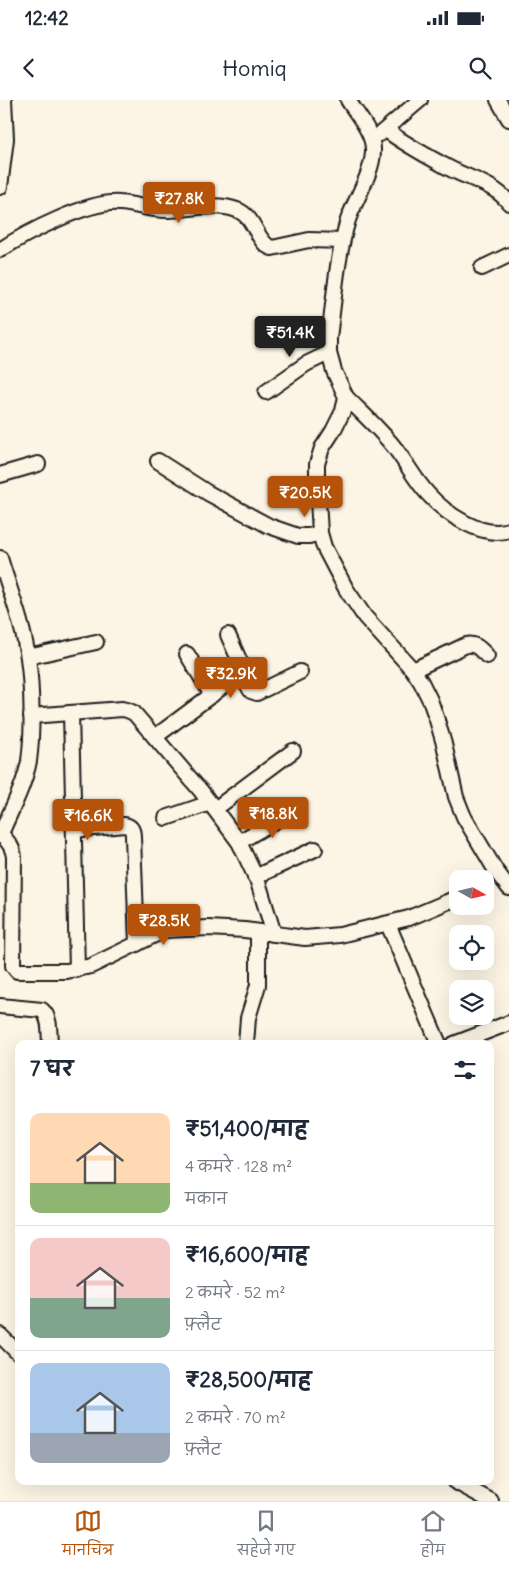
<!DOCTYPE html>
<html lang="hi">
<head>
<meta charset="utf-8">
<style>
	:root { --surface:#fff; --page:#f6f6f7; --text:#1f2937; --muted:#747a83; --line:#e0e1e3; --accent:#b45309 }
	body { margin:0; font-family:Delius,"Playpen Sans Deva",sans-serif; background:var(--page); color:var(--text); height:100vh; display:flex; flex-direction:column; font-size:19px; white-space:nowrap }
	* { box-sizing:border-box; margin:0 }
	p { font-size:16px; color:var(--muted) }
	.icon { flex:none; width:28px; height:28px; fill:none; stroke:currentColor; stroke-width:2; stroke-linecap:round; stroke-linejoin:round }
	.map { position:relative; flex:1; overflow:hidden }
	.details { position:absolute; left:15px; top:940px; width:479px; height:445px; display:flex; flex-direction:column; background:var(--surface); border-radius:10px; box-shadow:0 5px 20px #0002 }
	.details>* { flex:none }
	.needle { width:32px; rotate:98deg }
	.tools { position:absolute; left:449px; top:770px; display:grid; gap:10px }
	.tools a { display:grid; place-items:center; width:45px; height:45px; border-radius:10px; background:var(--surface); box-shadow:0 5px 20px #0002; font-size:25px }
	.price { position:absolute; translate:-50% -42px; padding:0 11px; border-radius:5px; background:var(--accent); color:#fff; font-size:16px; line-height:32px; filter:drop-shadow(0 1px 2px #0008) }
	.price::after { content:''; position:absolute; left:50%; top:30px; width:15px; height:11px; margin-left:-8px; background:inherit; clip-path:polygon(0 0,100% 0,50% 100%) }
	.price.active { background:#222; color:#fff }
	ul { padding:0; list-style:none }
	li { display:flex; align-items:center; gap:15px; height:125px; padding:0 15px }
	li+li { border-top:1px solid var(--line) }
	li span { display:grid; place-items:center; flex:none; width:140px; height:100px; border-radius:10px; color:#555 }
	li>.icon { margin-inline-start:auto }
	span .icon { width:60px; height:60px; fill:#fffc; stroke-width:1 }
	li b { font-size:21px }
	h2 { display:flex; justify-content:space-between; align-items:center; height:60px; padding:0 15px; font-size:21px }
	.status { display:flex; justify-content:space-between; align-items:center; height:35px; padding:0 25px; background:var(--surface); direction:ltr }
	.status svg { height:14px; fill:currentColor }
	header { display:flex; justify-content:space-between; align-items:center; height:65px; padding:0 15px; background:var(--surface); font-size:22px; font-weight:600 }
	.tabs { display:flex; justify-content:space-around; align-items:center; height:70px; border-top:1px solid var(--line); background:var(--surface); font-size:14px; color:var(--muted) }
	.tabs a { display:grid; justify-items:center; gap:2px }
	.tabs .active { color:var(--accent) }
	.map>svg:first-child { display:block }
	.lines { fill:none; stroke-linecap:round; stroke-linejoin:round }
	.minor-casing { stroke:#1c1c1c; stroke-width:18 }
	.minor { stroke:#fcf5e5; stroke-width:14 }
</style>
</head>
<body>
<div class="status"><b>12:42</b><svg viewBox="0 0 49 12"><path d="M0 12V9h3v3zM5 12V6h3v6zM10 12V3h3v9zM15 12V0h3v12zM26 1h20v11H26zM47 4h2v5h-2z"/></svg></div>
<header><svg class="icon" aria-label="back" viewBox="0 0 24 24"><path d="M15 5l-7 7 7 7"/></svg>Homiq<svg class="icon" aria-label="search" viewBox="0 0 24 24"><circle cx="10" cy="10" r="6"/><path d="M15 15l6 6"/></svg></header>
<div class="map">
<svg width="509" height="1401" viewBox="0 0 509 1401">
	<rect width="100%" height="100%" fill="#fcf5e5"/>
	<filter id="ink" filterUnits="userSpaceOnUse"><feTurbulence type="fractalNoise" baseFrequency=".02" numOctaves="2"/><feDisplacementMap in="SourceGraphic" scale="10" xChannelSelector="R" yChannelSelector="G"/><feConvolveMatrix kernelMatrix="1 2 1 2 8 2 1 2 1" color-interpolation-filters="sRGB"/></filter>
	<g filter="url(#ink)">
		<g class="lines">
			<defs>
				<g id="minor">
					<path d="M 348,0 C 357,15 374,33 373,51 C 373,72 355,100 348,120 C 337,156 334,200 329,238 L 329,253 L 334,271 L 346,297 L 343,311 L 333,331 L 322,348 L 317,364 L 317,383 L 320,433 L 324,447 L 346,489 L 365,517 L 413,570 L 421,582 L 430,600 L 437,620 L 444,644 L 456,697 L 464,717 L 496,771 L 509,788"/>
					<path d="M 498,0 L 509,19"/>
					<path d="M 386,30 C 406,45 427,56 449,68 C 469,79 495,84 509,103"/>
					<path d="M 380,34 L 420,0"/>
					<path d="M 0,87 L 6,39 L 4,0"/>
					<path d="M 0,150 C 26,133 89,100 120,103 C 137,104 151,111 169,110 C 190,109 216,102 237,110 C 255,116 257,144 272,148 L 309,140 L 342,141"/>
					<path d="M 482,168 L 509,155"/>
					<path d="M 266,292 L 306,264 L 329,253"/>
					<path d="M 346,297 C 362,313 380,329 394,347 C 406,362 415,380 428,394 C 446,414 482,439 509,430"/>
					<path d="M 158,361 L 208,393 L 269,426 L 298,436 L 309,436 L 320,433"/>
					<path d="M 0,375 L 38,364"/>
					<path d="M 0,458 C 10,491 23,524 28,558 C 32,587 33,631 29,661 C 24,687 10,712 0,736"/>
					<path d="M 187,554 L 212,595"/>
					<path d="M 28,557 L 96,542"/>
					<path d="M 413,570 L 466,545 C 476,543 480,549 487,556"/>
					<path d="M 241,573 L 251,591 L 257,593 L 300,572"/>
					<path d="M 71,613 L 77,870"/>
					<path d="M 31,616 L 122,609 L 127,610 L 134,613 L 201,691 L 239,742 L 258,782 L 274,834"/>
					<path d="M 155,637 L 241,573 L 241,564 L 228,535"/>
					<path d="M 215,709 L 293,651"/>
					<path d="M 166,718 L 210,703"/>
					<path d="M 74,730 L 124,725 C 131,726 133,729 133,737 L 137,844"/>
					<path d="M 1,734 C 8,742 13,747 14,757 L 13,866 L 17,871 L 67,871 L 91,866 L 165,830 L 208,828 L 245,830 L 305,838 L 340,835 L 409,818 L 447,802 L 458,797"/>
					<path d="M 239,742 L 292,711"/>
					<path d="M 255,777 L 315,749"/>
					<path d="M 388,824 L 439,944"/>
					<path d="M 0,906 L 42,910 C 51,918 49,933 50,944"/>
					<path d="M 246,944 L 248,918 L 258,885 L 258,832"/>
					<path d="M 454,944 L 509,923"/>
					<path d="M 0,1235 L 19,1254"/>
					<path d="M 454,1381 L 491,1401"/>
				</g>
			</defs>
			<use href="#minor" class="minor-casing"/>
			<use href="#minor" class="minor"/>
		</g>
	</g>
</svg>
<div class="tools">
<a><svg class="needle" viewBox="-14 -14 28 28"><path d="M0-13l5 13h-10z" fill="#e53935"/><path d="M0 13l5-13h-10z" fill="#747a83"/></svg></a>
<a><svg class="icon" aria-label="locate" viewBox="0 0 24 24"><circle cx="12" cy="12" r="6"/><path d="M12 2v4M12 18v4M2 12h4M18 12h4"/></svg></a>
<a><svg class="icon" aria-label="layers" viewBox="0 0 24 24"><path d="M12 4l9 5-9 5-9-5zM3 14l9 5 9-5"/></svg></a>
</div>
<b class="price" style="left:179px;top:124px">₹27.8K</b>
<b class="price active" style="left:290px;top:258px">₹51.4K</b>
<b class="price" style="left:305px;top:418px">₹20.5K</b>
<b class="price" style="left:231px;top:599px">₹32.9K</b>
<b class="price" style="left:273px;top:739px">₹18.8K</b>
<b class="price" style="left:88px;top:741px">₹16.6K</b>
<b class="price" style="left:164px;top:846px">₹28.5K</b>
<section class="details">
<h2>7 घर<svg class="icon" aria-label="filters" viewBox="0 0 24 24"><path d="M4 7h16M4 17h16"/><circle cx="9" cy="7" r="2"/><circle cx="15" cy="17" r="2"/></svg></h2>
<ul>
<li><span style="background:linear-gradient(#ffd9b3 70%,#8fb573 0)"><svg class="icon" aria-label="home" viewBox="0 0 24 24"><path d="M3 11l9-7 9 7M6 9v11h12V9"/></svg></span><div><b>₹51,400/माह</b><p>4 कमरे · 128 m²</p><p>मकान</p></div></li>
<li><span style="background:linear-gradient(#f6c9c9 60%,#7fa58c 0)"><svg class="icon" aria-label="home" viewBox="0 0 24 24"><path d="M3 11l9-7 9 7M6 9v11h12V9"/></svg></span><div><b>₹16,600/माह</b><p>2 कमरे · 52 m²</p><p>फ़्लैट</p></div></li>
<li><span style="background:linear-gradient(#a9c7e8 70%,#9aa5b1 0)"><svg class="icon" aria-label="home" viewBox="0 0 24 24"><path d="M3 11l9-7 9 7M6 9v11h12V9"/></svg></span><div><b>₹28,500/माह</b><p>2 कमरे · 70 m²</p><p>फ़्लैट</p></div></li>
</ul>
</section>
</div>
<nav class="tabs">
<a class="active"><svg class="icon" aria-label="map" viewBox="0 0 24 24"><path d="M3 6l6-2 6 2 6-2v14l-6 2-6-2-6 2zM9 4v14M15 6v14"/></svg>मानचित्र</a>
<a><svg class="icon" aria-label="saved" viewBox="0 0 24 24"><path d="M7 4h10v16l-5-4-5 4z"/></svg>सहेजे गए</a>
<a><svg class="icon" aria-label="home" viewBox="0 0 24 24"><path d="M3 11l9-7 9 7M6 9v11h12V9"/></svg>होम</a>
</nav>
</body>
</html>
